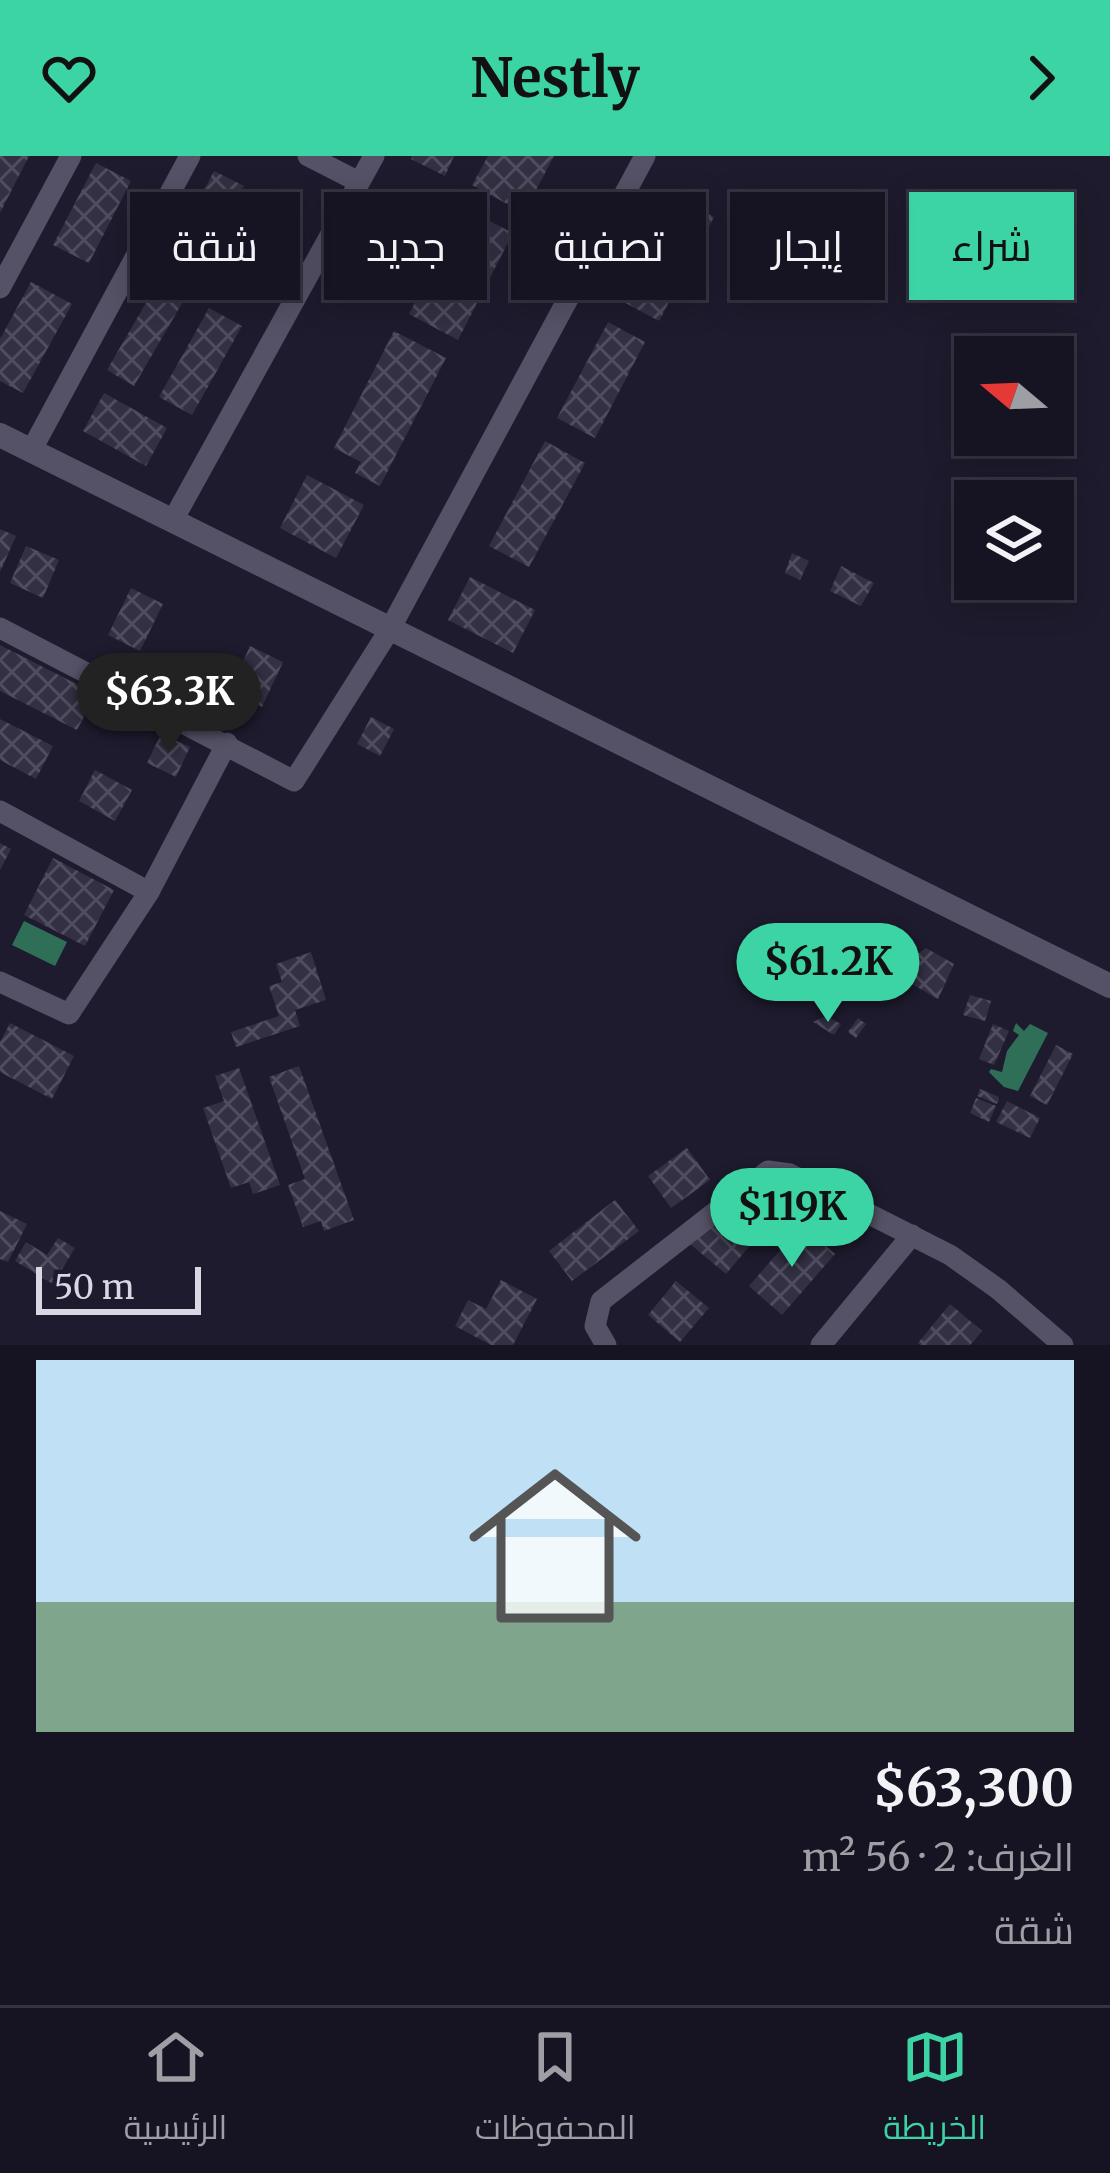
<!DOCTYPE html>
<html lang="ar">
<head>
<meta charset="utf-8">
<style>
	:root { --surface:#161422; --page:#1f1d2a; --text:#f1f3f6; --muted:#9e9ea5; --line:#353340; --accent:#3cd4a4 }
	body { margin:0; font-family:Merriweather,Cairo,serif; background:var(--page); color:var(--text); direction:rtl; height:100vh; display:flex; flex-direction:column; font-size:45px; white-space:nowrap }
	* { box-sizing:border-box; margin:0 }
	p { font-size:39px; color:var(--muted) }
	.icon { flex:none; width:66px; height:66px; fill:none; stroke:currentColor; stroke-width:2; stroke-linecap:round; stroke-linejoin:round }
	.map { position:relative; height:1189px; overflow:hidden; direction:ltr }
	.side { display:flex; flex-direction:column; background:var(--surface); flex:1 }
	.side>* { flex:none }
	.top-card { position:absolute; left:36px; top:36px; width:1038px; height:108px; direction:rtl; display:flex; gap:24px }
	.needle { width:78px; rotate:289deg }
	.controls { position:absolute; left:954px; top:180px; display:grid; gap:24px }
	.controls a { display:grid; place-items:center; width:120px; height:120px; border-radius:0px; background:var(--surface); box-shadow:0 6px 30px #0003,0 0 0 3px var(--line); font-size:60px }
	.scale { position:absolute; left:36px; bottom:30px; width:165px; box-sizing:border-box; padding-left:12px; border:6px solid #d8d7e4; border-top:0; font-size:33px; line-height:42px; white-space:nowrap; color:#d8d7e4; -webkit-text-stroke:9px #1e1b2e; paint-order:stroke }
	.price { position:absolute; translate:-50% -102px; padding:0 27px; border-radius:42px; background:var(--accent); color:#111; font-size:39px; line-height:78px; filter:drop-shadow(0 3px 6px #0008) }
	.price::after { content:''; position:absolute; left:50%; top:72px; width:36px; height:27px; margin-left:-18px; background:inherit; clip-path:polygon(0 0,100% 0,50% 100%) }
	.price.active { background:#222; color:#fff }
	ul { padding:0; list-style:none }
	li { display:grid; align-content:center; gap:24px; height:636px; padding:0 36px }
	li span { display:grid; place-items:center; height:372px; border-radius:0px; color:#555 }
	li>.icon { margin-inline-start:auto }
	span .icon { width:216px; height:216px; fill:#fffc; stroke-width:1 }
	li b { font-size:51px }
	.chip { padding:0 42px; border-radius:0px; background:var(--surface); box-shadow:0 6px 30px #0003,0 0 0 3px var(--line); font-size:42px; line-height:108px }
	.chip.active { background:var(--accent); color:#111 }
	header { display:flex; justify-content:space-between; align-items:center; height:156px; padding:0 36px; background:var(--accent); color:#111; font-size:54px; font-weight:700 }
	.menu { display:flex; justify-content:space-around; align-items:center; height:168px; border-top:3px solid var(--line); background:var(--surface); font-size:33px; color:var(--muted) }
	.menu a { display:grid; justify-items:center; gap:6px }
	.menu .active { color:var(--accent) }
	.map>svg:first-child { display:block }
	.water { fill:#2f6f58 }
	.building { fill:url(#building-cross-hatch) }
	.lines { fill:none; stroke-linecap:round; stroke-linejoin:round }
	.minor { stroke:#555267; stroke-width:21 }
	.tertiary { stroke:#555267; stroke-width:24 }
</style>
</head>
<body>
<header><svg class="icon" aria-label="forward" viewBox="0 0 24 24"><path d="M9 5l7 7-7 7"/></svg>Nestly<svg class="icon" aria-label="heart" viewBox="0 0 24 24"><path d="M12 20l-8-8c-3-5 5-10 8-4 3-6 11-1 8 4z"/></svg></header>
<div class="map">
<svg width="1110" height="1189" viewBox="0 0 1110 1189">
	<defs>
		<pattern id="building-cross-hatch" width="8" height="8" patternUnits="userSpaceOnUse" patternTransform="scale(3)"><rect width="8" height="8" fill="#333044"/><path d="M0 0l8 8M0 8l8-8" fill="none" stroke="#504d5f"/></pattern>
	</defs>
	<rect width="100%" height="100%" fill="#1e1b2e"/>
	<g class="water">
		<path d="M 24,765 L 67,786 L 55,810 L 12,789 Z"/>
		<path d="M 1016,867 L 1024,875 L 1030,868 L 1048,877 L 1018,935 L 1004,931 L 989,916 L 991,913 L 1002,916 L 1007,895 L 1019,879 L 1013,875 Z"/>
	</g>
	<g class="building">
		<path d="M 0,0 L 29,0 L 0,57 Z"/>
		<path d="M 412,0 L 454,0 L 445,20 L 411,3 Z"/>
		<path d="M 488,0 L 554,0 L 524,57 L 472,29 Z"/>
		<path d="M 96,7 L 131,25 L 89,107 L 53,89 Z"/>
		<path d="M 214,15 L 244,30 L 206,102 L 176,87 Z"/>
		<path d="M 673,39 L 714,61 L 659,165 L 618,143 Z"/>
		<path d="M 386,47 L 424,68 L 407,101 L 368,80 Z"/>
		<path d="M 464,52 L 513,77 L 458,184 L 409,158 Z"/>
		<path d="M 161,121 L 188,137 L 134,230 L 107,214 Z"/>
		<path d="M 31,126 L 72,148 L 23,237 L 0,225 L 0,183 Z"/>
		<path d="M 209,152 L 242,170 L 192,259 L 159,241 Z"/>
		<path d="M 608,166 L 645,186 L 595,282 L 557,262 Z"/>
		<path d="M 394,175 L 446,202 L 380,330 L 355,317 L 361,306 L 334,292 Z"/>
		<path d="M 104,237 L 167,272 L 146,310 L 83,275 Z"/>
		<path d="M 545,285 L 585,307 L 529,411 L 489,390 Z"/>
		<path d="M 307,319 L 364,349 L 336,402 L 280,372 Z"/>
		<path d="M 0,373 L 16,380 L 0,416 Z"/>
		<path d="M 26,390 L 59,404 L 43,442 L 10,427 Z"/>
		<path d="M 792,397 L 809,405 L 800,424 L 785,417 Z"/>
		<path d="M 841,410 L 874,427 L 861,450 L 830,435 Z"/>
		<path d="M 470,421 L 535,454 L 513,497 L 448,464 Z"/>
		<path d="M 131,432 L 163,448 L 140,495 L 108,479 Z"/>
		<path d="M 0,489 L 96,538 L 77,574 L 0,535 Z"/>
		<path d="M 250,490 L 283,506 L 262,551 L 229,536 Z"/>
		<path d="M 371,561 L 394,573 L 380,600 L 357,588 Z"/>
		<path d="M 0,563 L 53,590 L 36,623 L 0,604 Z"/>
		<path d="M 161,578 L 190,591 L 176,621 L 147,607 Z"/>
		<path d="M 95,614 L 132,634 L 115,665 L 79,645 Z"/>
		<path d="M 0,687 L 11,693 L 0,714 Z"/>
		<path d="M 53,702 L 114,734 L 85,790 L 24,759 Z"/>
		<path d="M 926,792 L 954,808 L 938,843 L 891,816 Z"/>
		<path d="M 311,796 L 326,844 L 295,854 L 300,870 L 236,891 L 231,876 L 279,860 L 269,830 L 282,826 L 276,808 Z"/>
		<path d="M 970,839 L 991,845 L 985,865 L 963,859 Z"/>
		<path d="M 826,860 L 841,868 L 834,879 L 813,866 Z"/>
		<path d="M 858,862 L 866,868 L 856,882 L 848,876 Z"/>
		<path d="M 10,867 L 74,900 L 52,943 L 0,916 L 0,886 Z"/>
		<path d="M 993,868 L 1009,875 L 994,909 L 979,903 Z"/>
		<path d="M 1056,889 L 1073,898 L 1047,949 L 1030,940 Z"/>
		<path d="M 299,910 L 354,1064 L 324,1075 L 321,1065 L 303,1071 L 288,1029 L 305,1023 L 269,921 Z"/>
		<path d="M 239,912 L 280,1029 L 253,1038 L 249,1026 L 231,1032 L 203,952 L 224,945 L 215,920 Z"/>
		<path d="M 980,933 L 999,941 L 997,948 L 977,940 Z"/>
		<path d="M 976,942 L 996,950 L 989,966 L 970,957 Z"/>
		<path d="M 1007,945 L 1040,962 L 1030,982 L 996,966 Z"/>
		<path d="M 687,992 L 710,1024 L 671,1052 L 648,1020 Z"/>
		<path d="M 760,1029 L 784,1049 L 726,1118 L 690,1088 L 709,1065 L 715,1070 L 734,1047 Z"/>
		<path d="M 615,1044 L 639,1075 L 572,1125 L 549,1095 Z"/>
		<path d="M 0,1055 L 27,1068 L 8,1106 L 0,1103 Z"/>
		<path d="M 802,1069 L 835,1098 L 782,1159 L 749,1130 Z"/>
		<path d="M 58,1082 L 75,1092 L 53,1128 L 15,1105 L 26,1086 L 47,1099 Z"/>
		<path d="M 501,1124 L 537,1143 L 513,1189 L 491,1189 L 455,1170 L 468,1144 L 486,1153 Z"/>
		<path d="M 676,1125 L 709,1152 L 680,1186 L 648,1159 Z"/>
		<path d="M 950,1148 L 982,1175 L 970,1189 L 920,1189 L 918,1187 Z"/>
	</g>
	<g class="lines">
		<g class="minor">
			<path d="M 308,0 L 359,26"/>
			<path d="M 0,132 L 71,0"/>
			<path d="M 31,295 L 190,0"/>
			<path d="M 173,364 L 374,0"/>
			<path d="M 0,472 L 294,625 L 390,473 L 645,0"/>
			<path d="M 0,655 L 149,736"/>
			<path d="M 0,826 L 69,858 L 149,736 L 227,587"/>
			<path d="M 606,1189 L 595,1170 L 601,1145 L 768,1015 L 790,1018 L 950,1099 L 998,1133 L 1063,1189"/>
			<path d="M 821,1189 L 912,1079"/>
		</g>
		<path class="tertiary" d="M 0,279 L 1110,830"/>
	</g>
</svg>
<div class="controls">
<a><svg class="needle" viewBox="-14 -14 28 28"><path d="M0-13l5 13h-10z" fill="#e53935"/><path d="M0 13l5-13h-10z" fill="#9e9ea5"/></svg></a>
<a><svg class="icon" aria-label="layers" viewBox="0 0 24 24"><path d="M12 4l9 5-9 5-9-5zM3 14l9 5 9-5"/></svg></a>
</div>
<div class="scale">50 m</div>
<b class="price active" style="left:169px;top:599px">$63.3K</b>
<b class="price" style="left:828px;top:869px">$61.2K</b>
<b class="price" style="left:792px;top:1114px">$119K</b>
<div class="top-card">
<a class="chip active">شراء</a>
<a class="chip">إيجار</a>
<a class="chip">تصفية</a>
<a class="chip">جديد</a>
<a class="chip">شقة</a>
</div>
</div>
<section class="side">
<ul>
<li><span style="background:linear-gradient(#bfe0f5 65%,#7fa58c 0)"><svg class="icon" aria-label="home" viewBox="0 0 24 24"><path d="M3 11l9-7 9 7M6 9v11h12V9"/></svg></span><div><b>$63,300</b><p>الغرف: 2 · 56 m²</p><p>شقة</p></div></li>
</ul>
</section>
<nav class="menu">
<a class="active"><svg class="icon" aria-label="map" viewBox="0 0 24 24"><path d="M3 6l6-2 6 2 6-2v14l-6 2-6-2-6 2zM9 4v14M15 6v14"/></svg>الخريطة</a>
<a><svg class="icon" aria-label="saved" viewBox="0 0 24 24"><path d="M7 4h10v16l-5-4-5 4z"/></svg>المحفوظات</a>
<a><svg class="icon" aria-label="home" viewBox="0 0 24 24"><path d="M3 11l9-7 9 7M6 9v11h12V9"/></svg>الرئيسية</a>
</nav>
</body>
</html>
